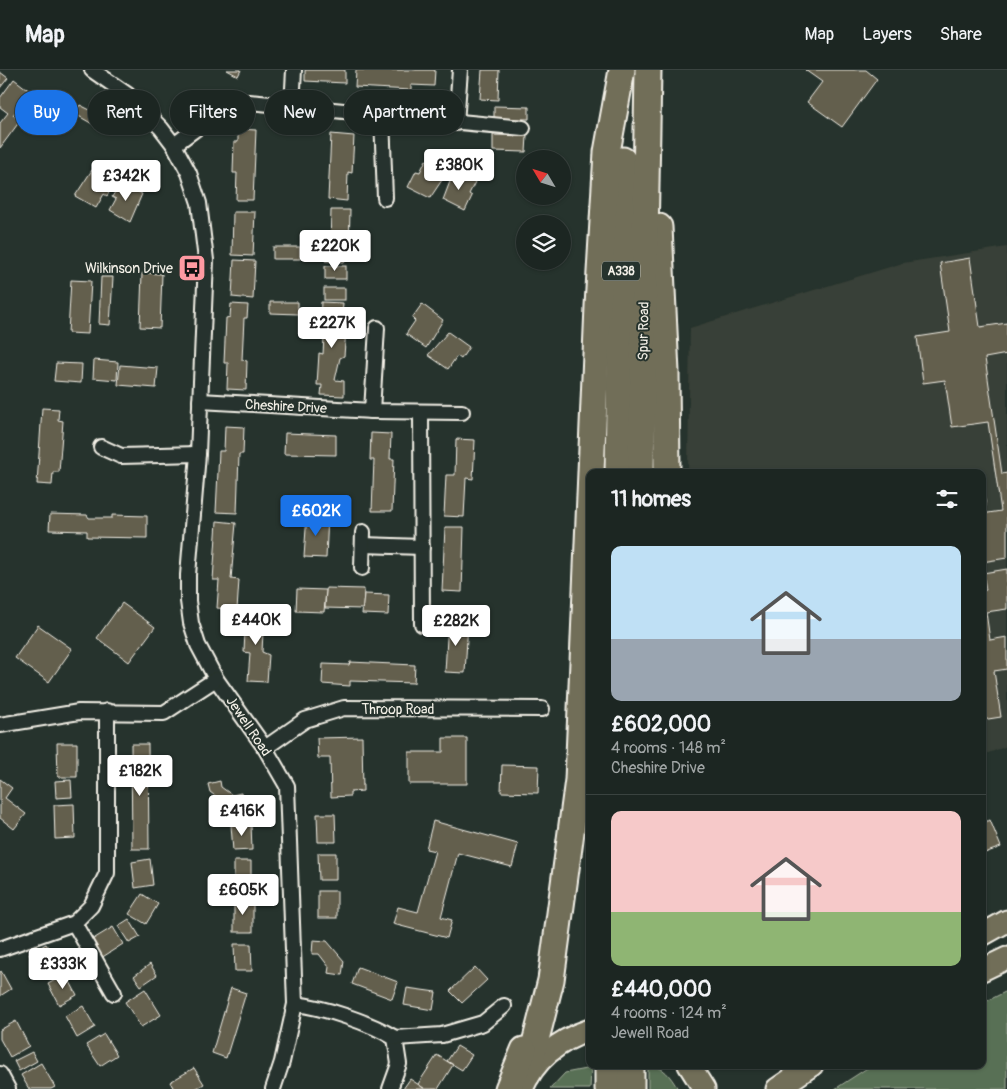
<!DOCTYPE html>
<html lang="en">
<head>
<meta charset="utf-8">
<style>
	:root { --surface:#1c2622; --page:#252e2a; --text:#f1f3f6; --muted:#a0a5a5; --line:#3a4340; --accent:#1a73e8 }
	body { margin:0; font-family:Pangolin,sans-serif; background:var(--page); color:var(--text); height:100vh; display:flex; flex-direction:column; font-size:19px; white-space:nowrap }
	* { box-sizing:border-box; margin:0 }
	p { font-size:16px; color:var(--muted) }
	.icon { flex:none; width:28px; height:28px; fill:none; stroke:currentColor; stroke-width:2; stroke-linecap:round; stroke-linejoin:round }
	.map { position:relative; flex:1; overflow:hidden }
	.details { position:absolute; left:586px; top:399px; width:400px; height:600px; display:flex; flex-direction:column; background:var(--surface); border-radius:10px; box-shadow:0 1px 4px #0004,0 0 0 1px var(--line) }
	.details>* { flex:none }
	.guide { position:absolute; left:15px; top:20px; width:475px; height:45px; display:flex; gap:10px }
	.needle { width:32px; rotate:308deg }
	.buttons { position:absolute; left:516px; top:80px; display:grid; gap:10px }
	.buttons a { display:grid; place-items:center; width:55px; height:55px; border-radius:50%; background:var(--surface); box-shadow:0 1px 4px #0004,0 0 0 1px var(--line); font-size:25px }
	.price { position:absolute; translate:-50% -42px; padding:0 11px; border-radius:5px; background:#fff; color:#222; font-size:16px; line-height:32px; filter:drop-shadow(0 1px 2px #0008) }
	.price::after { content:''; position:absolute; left:50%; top:30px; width:15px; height:11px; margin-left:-8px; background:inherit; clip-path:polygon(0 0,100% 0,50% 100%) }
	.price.selected { background:var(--accent); color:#fff }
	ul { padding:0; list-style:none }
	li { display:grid; align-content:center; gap:10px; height:265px; padding:0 25px }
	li+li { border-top:1px solid var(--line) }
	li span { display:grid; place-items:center; height:155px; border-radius:10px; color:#555 }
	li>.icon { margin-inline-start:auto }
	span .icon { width:90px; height:90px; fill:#fffc; stroke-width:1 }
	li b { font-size:21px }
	h2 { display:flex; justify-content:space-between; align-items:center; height:60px; padding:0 25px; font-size:21px }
	.tag { padding:0 18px; border-radius:22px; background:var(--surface); box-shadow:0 1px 4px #0004,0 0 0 1px var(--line); font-size:18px; line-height:45px }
	.tag.selected { background:var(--accent); color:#fff }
	header { display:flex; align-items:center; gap:30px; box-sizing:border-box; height:70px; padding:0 25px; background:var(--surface); border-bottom:1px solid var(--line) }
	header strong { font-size:24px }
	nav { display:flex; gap:28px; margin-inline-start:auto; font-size:18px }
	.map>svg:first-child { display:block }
	.built { fill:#394037 }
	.green { fill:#587055; stroke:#a6b09e }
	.building { fill:#645f4d; stroke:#f4f1e8 }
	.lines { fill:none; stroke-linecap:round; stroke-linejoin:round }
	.street-casing { stroke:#f4f1e8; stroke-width:18 }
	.primary-casing { stroke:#f4f1e8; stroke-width:25 }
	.highway-casing { stroke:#f4f1e8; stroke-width:29 }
	.street { stroke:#26332d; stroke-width:14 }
	.primary { stroke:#716e59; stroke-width:21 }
	.highway { stroke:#716e59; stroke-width:25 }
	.labels { text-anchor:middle; stroke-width:4; stroke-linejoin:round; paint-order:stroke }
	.shield { fill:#26332d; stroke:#b6b8b0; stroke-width:1 }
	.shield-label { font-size:12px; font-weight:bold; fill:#f4f1e8 }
	.poi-label { font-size:14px; fill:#f4f1e8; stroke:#26332d; text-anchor:end }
	.street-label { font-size:14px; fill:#f4f1e8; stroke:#26332d }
</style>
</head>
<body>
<header>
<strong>Map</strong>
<nav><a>Map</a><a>Layers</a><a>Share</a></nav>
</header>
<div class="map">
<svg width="1007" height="1019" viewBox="0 0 1007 1019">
	<rect width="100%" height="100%" fill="#26332d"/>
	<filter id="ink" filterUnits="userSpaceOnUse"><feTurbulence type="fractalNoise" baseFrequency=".02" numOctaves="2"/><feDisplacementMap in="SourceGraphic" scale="10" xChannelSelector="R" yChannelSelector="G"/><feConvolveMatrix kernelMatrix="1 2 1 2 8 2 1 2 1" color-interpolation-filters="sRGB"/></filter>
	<g filter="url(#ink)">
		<path class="built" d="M 1007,177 L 1007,676 L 983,685 L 982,402 L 688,402 L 690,258 L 903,193 Z"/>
		<g class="green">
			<path d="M 1007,921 L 1007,1019 L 835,1019 L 872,995 L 982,995 L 983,933 Z"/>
			<path d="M 648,995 C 664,996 670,1006 678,1019 L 648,1019 Z"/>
			<path d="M 591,998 L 590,1019 L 550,1019 L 565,1003 Z"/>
		</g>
		<g class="building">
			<path d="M 227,0 L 241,0 L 238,6 Z"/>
			<path d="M 305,0 L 345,0 L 345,13 L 305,11 Z"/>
			<path d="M 356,0 L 435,0 L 434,16 L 411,15 L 411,20 L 355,17 Z"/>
			<path d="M 482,0 L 499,0 L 498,30 L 480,29 Z"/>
			<path d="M 805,0 L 866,0 L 877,9 L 842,57 L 807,32 L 822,12 Z"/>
			<path d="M 0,2 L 8,8 L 0,18 Z"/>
			<path d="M 14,9 L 31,22 L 13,45 L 20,51 L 0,78 L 0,53 L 8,43 L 0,37 L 0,28 Z"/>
			<path d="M 80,35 L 102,46 L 96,56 L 75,44 Z"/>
			<path d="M 494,36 L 529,37 L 529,49 L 494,49 Z"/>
			<path d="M 238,59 L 256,60 L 253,130 L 236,130 L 237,103 L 233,103 L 234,72 L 238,72 Z"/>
			<path d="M 331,64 L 354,66 L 352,103 L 348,102 L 347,131 L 328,129 Z"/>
			<path d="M 493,65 L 527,66 L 526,82 L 493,81 Z"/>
			<path d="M 426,90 L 448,101 L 430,128 L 408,117 L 416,101 L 420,102 Z"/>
			<path d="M 92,100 L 115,112 L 107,126 L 104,124 L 96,138 L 75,126 Z"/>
			<path d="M 454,101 L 475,112 L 469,124 L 472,126 L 465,141 L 443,130 Z"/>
			<path d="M 121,112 L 142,124 L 130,152 L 110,140 L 116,129 L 112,127 Z"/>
			<path d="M 331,140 L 350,140 L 349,180 L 345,180 L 345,192 L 325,191 L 325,178 L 330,178 Z"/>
			<path d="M 233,142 L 255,142 L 253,186 L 232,185 Z"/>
			<rect x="273" y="177" width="27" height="12"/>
			<path d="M 970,188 L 980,257 L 1007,253 L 1007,284 L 985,288 L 1002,404 L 1007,403 L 1007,488 L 982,492 L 982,444 L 1001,441 L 988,352 L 952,357 L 945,310 L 923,313 L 917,267 L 950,262 L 940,193 Z"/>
			<path d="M 234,190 L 255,191 L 253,229 L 232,227 Z"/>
			<rect x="325" y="196" width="21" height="13"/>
			<path d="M 142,203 L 162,204 L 160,258 L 140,257 Z"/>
			<path d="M 101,207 L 113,207 L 110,255 L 99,254 Z"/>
			<path d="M 71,210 L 91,211 L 88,264 L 68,263 Z"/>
			<rect x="324" y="218" width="21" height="12"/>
			<path d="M 270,232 L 298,232 L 298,244 L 270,243 Z"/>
			<path d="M 321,232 L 343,233 L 342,246 L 347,246 L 344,286 L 340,288 L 335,310 L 344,311 L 344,326 L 321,325 L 322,315 L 317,315 L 319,283 L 323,284 L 325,251 L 320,251 Z"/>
			<path d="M 231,234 L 248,235 L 247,248 L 244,248 L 242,290 L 247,291 L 246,320 L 227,319 L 228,293 L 224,293 L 226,248 L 230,247 Z"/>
			<path d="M 422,234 L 443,250 L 426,278 L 406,264 L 415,251 L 412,248 Z"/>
			<path d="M 448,262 L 469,277 L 461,289 L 457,286 L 448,299 L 428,285 Z"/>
			<path d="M 94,290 L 118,292 L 117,310 L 93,308 Z"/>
			<path d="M 56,293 L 82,294 L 81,313 L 54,311 Z"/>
			<path d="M 120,295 L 158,298 L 156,318 L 118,315 Z"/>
			<path d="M 42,338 L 59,339 L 58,350 L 63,351 L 59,402 L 53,402 L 52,415 L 37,414 Z"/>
			<path d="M 225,356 L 244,357 L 243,384 L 239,384 L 237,443 L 216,442 L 219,381 L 224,381 Z"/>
			<path d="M 285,363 L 336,365 L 336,385 L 284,384 Z"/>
			<path d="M 371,363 L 391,364 L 390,389 L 394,389 L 392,441 L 372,441 L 374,390 L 370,390 Z"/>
			<path d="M 456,369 L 475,370 L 473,409 L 466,408 L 464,447 L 444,446 L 446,405 L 455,405 Z"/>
			<path d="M 982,412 L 986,436 L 982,436 Z"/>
			<path d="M 50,444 L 87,445 L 89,448 L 112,448 L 112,445 L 147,446 L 147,468 L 87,467 L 87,461 L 49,460 Z"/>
			<path d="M 307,445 L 328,446 L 326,488 L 304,487 Z"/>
			<path d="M 217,451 L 236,453 L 231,509 L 239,510 L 237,540 L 217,538 L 219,510 L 213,510 Z"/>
			<path d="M 445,457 L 464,457 L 462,522 L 442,521 Z"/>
			<path d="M 1007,499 L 1007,539 L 986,542 L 990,570 L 1007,567 L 1007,599 L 994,601 L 1001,647 L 982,650 L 982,521 L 986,520 L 983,503 Z"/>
			<path d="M 326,518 L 364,519 L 363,539 L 325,538 Z"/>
			<path d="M 297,519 L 326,520 L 324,542 L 296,541 Z"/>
			<path d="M 364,524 L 389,525 L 388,545 L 362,544 Z"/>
			<path d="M 122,533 L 155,557 L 129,592 L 97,568 Z"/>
			<path d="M 246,540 L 264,541 L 262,582 L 269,585 L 267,612 L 248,611 L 250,583 L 244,582 Z"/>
			<path d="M 448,551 L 468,552 L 465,603 L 445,602 Z"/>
			<path d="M 38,555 L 72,579 L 49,612 L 15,588 Z"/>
			<path d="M 350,592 L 415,595 L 414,613 L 350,611 L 350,616 L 322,614 L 323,594 L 349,595 Z"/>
			<path d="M 362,667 L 363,721 L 350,722 L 350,726 L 331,727 L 330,688 L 318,688 L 317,668 Z"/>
			<path d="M 443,668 L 467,668 L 467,714 L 409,714 L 409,682 L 443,682 Z"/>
			<path d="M 57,673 L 77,673 L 77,707 L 58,707 Z"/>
			<path d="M 131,674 L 148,674 L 149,779 L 132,779 Z"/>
			<path d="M 502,695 L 539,696 L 538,723 L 501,722 Z"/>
			<path d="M 0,709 L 12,718 L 5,728 L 26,744 L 14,759 L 0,748 Z"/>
			<path d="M 71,710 L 72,727 L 56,728 L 55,711 Z"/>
			<path d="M 220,711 L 221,717 L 232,725 L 241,723 L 243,736 L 231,738 L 210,722 L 208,714 Z"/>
			<path d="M 74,734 L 75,768 L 55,769 L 54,735 Z"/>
			<path d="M 317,744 L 335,744 L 336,772 L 318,772 Z"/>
			<path d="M 990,750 L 1001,777 L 982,784 L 982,753 Z"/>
			<path d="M 433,751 L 518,774 L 512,797 L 458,783 L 441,847 L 452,850 L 447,868 L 393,854 L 398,837 L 418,842 L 435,781 L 426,779 Z"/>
			<path d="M 251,754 L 252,780 L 233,781 L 231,755 Z"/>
			<path d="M 318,783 L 336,783 L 336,810 L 319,810 Z"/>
			<path d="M 150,789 L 153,815 L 135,818 L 132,792 Z"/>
			<path d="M 234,791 L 251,791 L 251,817 L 234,818 Z"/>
			<rect x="318" y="821" width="19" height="27"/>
			<path d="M 142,824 L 158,834 L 146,854 L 129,844 Z"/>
			<rect x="234" y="831" width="19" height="31"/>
			<path d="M 129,849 L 140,867 L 129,873 L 118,856 Z"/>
			<path d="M 113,857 L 123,874 L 101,888 L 90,871 Z"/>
			<path d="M 313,870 L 327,871 L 344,891 L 342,905 L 328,903 L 329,897 L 319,884 L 312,884 Z"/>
			<path d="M 46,874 L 60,896 L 42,907 L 29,884 Z"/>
			<path d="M 234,874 L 251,874 L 252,901 L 235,901 Z"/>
			<path d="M 150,894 L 157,905 L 141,916 L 134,906 Z"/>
			<path d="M 358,897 L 398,912 L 392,929 L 352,914 Z"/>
			<path d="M 475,897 L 487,910 L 462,933 L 450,921 Z"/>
			<path d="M 1,901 L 11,919 L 0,926 L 0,902 Z"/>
			<path d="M 66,904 L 77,925 L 59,935 L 48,914 Z"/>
			<path d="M 231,918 L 246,923 L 226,988 L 212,983 Z"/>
			<path d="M 407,918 L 436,922 L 433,940 L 404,935 Z"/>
			<path d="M 145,919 L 161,945 L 141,957 L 125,932 Z"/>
			<path d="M 83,936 L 95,957 L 77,968 L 65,946 Z"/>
			<path d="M 16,951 L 29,976 L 10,987 L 0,969 L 0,960 Z"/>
			<path d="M 104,964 L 117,985 L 100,996 L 86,975 Z"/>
			<path d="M 457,976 L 472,985 L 462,1000 L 447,991 Z"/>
			<path d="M 32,982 L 37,991 L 19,1001 L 14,991 Z"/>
			<path d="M 437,985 L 453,995 L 438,1019 L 425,1019 L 418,1014 Z"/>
			<path d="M 41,993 L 55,1017 L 51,1019 L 29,1019 L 21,1005 Z"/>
			<path d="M 194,998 L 204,1014 L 195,1019 L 174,1019 L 170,1012 Z"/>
			<path d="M 410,1009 L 425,1019 L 403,1019 Z"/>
		</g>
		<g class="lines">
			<defs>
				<g id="street">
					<path d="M 92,0 L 128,25 L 161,58 L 174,75 L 189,103 L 199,133 L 206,190 L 198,384 L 188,505 L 188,531 L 191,553 L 198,575 L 216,609 L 265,678 L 287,716 L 295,934 L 282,992 L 273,1019"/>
					<path d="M 292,37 L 294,0"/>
					<path d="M 382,46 L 385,128"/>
					<path d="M 456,53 L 460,0"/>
					<path d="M 174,75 L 213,46 L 249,32 L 523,58"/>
					<path d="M 200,331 L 372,341 L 462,342"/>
					<path d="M 372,341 L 377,258"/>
					<path d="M 421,342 L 422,554"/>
					<path d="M 101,377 L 121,386 L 198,384"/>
					<path d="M 363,475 L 422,477"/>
					<path d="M 362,498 L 363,462"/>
					<path d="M 0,655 L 79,642 L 164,643 L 216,609"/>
					<path d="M 265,678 L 305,650 L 344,638 L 542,639"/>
					<path d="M 74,853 L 114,923"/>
					<path d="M 0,879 L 74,853 L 91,836 L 107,803 L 107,641"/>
					<path d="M 295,934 C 323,937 371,953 395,968 L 399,994 L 390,1019"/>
					<path d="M 395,968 L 442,965 L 483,953 L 504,936"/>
					<path d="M 0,1004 L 8,1019"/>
				</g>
				<g id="primary">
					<path d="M 982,865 L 1007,851"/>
					<path d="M 982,900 L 1007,888"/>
					<path d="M 689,995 L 704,1019"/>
					<path d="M 522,1019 C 535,988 559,970 590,960"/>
					<path d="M 777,1019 L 812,995"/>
				</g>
				<g id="highway">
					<path d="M 659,157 L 666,302 L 667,402"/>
					<path d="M 618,402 L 623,90"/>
					<path d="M 641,402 L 648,0"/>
					<path d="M 527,1005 L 551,910 L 578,710 L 598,236 L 607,82 L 622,0"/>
					<path d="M 508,1019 L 524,980"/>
					<path d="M 608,1019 L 608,995"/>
					<path d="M 631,1019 L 631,995"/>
				</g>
			</defs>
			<use href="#street" class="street-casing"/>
			<use href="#primary" class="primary-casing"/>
			<use href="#highway" class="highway-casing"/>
			<use href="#street" class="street"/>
			<use href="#primary" class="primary"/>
			<use href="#highway" class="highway"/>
		</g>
	</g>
	<defs>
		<symbol id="bus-square" viewBox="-11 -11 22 22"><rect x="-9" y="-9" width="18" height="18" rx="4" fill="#ff9aa2" stroke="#26332d"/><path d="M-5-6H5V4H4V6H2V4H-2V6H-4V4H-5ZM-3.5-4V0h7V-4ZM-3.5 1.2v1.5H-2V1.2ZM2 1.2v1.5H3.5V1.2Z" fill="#111"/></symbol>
	</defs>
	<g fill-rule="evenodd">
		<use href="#bus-square" x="176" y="182" width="32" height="32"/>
	</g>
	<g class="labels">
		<rect class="shield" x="602" y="191.5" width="38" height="19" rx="4"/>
		<g class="shield-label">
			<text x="621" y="205">A338</text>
		</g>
		<g class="poi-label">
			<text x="173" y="203">Wilkinson Drive</text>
		</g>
		<g class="street-label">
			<text transform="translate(643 261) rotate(-89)" y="5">Spur Road</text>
			<text transform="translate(286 336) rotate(3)" y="5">Cheshire Drive</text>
			<text x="398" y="644">Throop Road</text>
			<text transform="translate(249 656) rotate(56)" y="5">Jewell Road</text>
		</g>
	</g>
</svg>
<div class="buttons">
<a><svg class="needle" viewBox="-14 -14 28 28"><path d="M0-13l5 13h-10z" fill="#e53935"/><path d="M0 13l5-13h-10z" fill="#a0a5a5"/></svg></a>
<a><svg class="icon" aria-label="layers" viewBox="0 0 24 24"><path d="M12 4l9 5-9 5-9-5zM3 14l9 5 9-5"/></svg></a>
</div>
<b class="price" style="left:459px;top:121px">£380K</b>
<b class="price" style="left:126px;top:132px">£342K</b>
<b class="price" style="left:335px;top:202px">£220K</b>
<b class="price" style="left:332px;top:279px">£227K</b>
<b class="price selected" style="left:316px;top:467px">£602K</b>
<b class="price" style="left:256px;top:576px">£440K</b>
<b class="price" style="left:456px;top:577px">£282K</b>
<b class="price" style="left:140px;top:727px">£182K</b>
<b class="price" style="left:242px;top:767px">£416K</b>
<b class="price" style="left:243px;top:846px">£605K</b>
<b class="price" style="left:63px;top:920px">£333K</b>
<div class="guide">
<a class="tag selected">Buy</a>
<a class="tag">Rent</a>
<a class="tag">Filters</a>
<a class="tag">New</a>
<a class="tag">Apartment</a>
</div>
<section class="details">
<h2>11 homes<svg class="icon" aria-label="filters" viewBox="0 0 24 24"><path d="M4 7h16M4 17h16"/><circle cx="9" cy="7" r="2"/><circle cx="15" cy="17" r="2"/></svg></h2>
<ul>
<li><span style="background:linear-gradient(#bfe0f5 60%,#9aa5b1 0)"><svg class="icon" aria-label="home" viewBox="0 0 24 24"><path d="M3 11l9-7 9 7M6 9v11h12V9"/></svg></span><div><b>£602,000</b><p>4 rooms · 148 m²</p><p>Cheshire Drive</p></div></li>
<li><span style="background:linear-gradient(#f6c9c9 65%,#8fb573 0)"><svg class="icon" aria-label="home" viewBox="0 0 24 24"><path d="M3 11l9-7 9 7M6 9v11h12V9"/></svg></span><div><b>£440,000</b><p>4 rooms · 124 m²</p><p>Jewell Road</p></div></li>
</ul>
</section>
</div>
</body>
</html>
